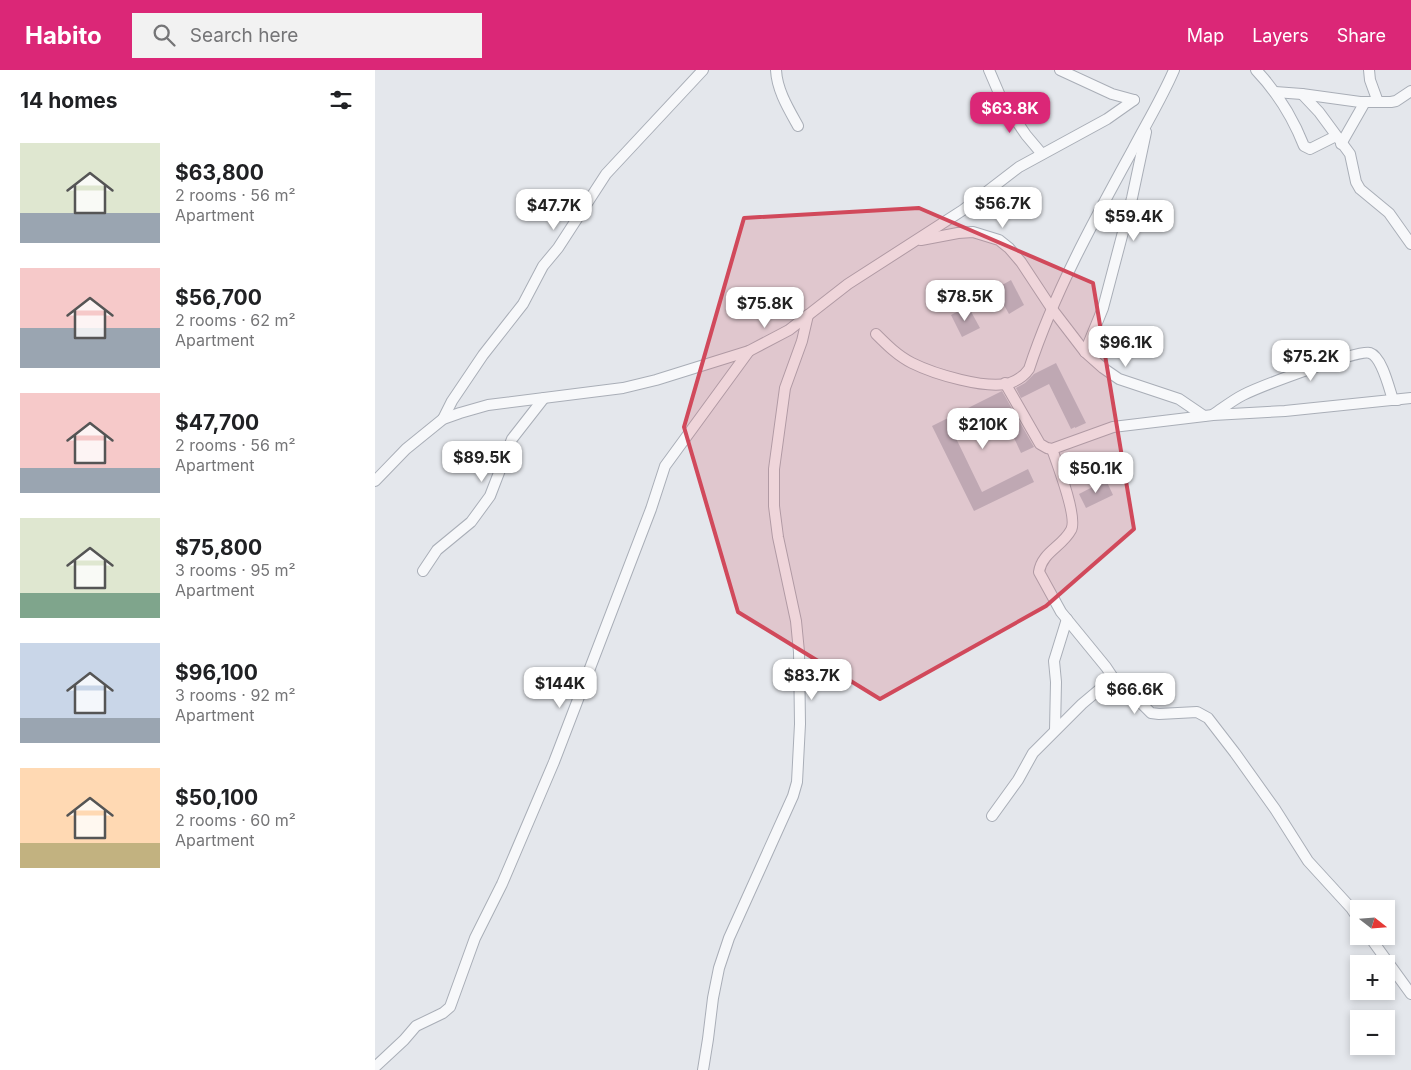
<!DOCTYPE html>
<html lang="en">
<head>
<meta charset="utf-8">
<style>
	:root { --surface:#fff; --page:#f2f2f2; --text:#202124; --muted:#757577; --accent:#db2777 }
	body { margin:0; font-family:Inter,sans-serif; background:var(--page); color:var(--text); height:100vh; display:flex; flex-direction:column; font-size:19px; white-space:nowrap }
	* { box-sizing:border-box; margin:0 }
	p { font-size:16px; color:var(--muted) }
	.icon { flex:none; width:28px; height:28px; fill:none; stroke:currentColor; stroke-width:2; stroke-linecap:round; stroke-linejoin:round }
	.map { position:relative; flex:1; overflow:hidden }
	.sheet { display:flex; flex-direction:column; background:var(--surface); width:375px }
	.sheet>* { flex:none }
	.needle { width:32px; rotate:107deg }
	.tools { position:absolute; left:975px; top:830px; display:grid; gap:10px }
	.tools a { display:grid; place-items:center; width:45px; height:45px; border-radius:0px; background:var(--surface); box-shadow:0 2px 8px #0003; font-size:25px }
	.price { position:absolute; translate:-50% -42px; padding:0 11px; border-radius:10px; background:#fff; color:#222; font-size:16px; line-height:32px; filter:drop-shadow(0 1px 2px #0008) }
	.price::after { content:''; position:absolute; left:50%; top:30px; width:15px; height:11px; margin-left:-8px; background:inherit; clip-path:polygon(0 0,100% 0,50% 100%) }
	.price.active { background:var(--accent); color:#fff }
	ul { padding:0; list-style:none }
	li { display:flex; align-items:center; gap:15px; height:125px; padding:0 20px }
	li span { display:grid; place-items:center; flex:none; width:140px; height:100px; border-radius:0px; color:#555 }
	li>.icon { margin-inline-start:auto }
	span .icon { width:60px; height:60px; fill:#fffc; stroke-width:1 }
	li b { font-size:21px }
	h2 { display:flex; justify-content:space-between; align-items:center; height:60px; padding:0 20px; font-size:21px }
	header { display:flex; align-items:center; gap:30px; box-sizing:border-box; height:70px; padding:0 25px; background:var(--accent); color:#fff }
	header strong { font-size:24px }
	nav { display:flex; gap:28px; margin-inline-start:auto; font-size:18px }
	.search { width:350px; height:45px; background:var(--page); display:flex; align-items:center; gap:12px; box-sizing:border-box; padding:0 18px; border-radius:0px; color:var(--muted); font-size:19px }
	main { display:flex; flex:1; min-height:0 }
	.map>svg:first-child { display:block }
	.building { fill:#bbc0ca }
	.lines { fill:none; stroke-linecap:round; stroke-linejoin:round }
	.street-casing { stroke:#a9aeb7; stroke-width:12 }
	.street { stroke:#f7f8fa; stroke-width:10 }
	.marked { fill:#d1495b; fill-opacity:0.2; stroke:#d1495b; stroke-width:4; stroke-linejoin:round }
</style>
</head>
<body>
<header>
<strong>Habito</strong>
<div class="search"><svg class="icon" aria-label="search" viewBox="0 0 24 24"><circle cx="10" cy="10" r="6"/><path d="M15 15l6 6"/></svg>Search here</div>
<nav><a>Map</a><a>Layers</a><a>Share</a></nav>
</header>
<main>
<section class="sheet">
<h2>14 homes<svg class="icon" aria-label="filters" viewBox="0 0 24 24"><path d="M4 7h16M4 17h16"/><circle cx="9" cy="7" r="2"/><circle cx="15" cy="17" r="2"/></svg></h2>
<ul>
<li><span style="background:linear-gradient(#dfe7d0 70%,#9aa5b1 0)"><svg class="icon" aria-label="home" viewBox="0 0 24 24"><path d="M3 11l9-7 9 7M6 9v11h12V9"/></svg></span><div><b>$63,800</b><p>2 rooms · 56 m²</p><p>Apartment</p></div></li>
<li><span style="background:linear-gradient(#f6c9c9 60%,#9aa5b1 0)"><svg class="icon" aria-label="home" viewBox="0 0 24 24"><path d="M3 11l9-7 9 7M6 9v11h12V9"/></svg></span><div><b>$56,700</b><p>2 rooms · 62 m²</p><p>Apartment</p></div></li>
<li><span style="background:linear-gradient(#f6c9c9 75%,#9aa5b1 0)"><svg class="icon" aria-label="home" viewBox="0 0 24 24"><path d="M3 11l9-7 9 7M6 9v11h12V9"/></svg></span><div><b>$47,700</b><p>2 rooms · 56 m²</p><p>Apartment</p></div></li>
<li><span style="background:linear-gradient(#dfe7d0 75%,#7fa58c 0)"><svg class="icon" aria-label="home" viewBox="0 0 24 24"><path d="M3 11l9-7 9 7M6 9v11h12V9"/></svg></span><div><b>$75,800</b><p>3 rooms · 95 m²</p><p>Apartment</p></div></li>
<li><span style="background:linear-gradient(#c9d6e8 75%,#9aa5b1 0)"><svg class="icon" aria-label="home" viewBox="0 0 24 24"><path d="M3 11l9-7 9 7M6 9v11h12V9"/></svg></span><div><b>$96,100</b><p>3 rooms · 92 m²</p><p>Apartment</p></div></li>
<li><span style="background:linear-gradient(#ffd9b3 75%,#c2b280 0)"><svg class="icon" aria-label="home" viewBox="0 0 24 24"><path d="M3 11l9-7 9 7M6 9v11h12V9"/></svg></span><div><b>$50,100</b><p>2 rooms · 60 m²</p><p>Apartment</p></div></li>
</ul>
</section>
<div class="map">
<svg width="1036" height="1000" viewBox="0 0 1036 1000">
	<rect width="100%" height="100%" fill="#e4e7ec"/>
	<g class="building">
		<path d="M 636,210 L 649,235 L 634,244 L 620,219 Z"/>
		<path d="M 593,236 L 605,258 L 587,267 L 576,245 Z"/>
		<path d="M 681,293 L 711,353 L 700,358 L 700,357 L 696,359 L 674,314 L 646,328 L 641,318 L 650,313 L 659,304 Z"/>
		<path d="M 627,321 L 659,377 L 646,383 L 625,338 L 578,362 L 607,422 L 653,399 L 659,412 L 599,441 L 557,356 Z"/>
		<path d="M 731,410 L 738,425 L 711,438 L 704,424 Z"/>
	</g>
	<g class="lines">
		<defs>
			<g id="street">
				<path d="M 401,0 C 402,20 413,38 423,56"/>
				<path d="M 614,0 L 626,28 L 651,65 L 667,84"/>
				<path d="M 685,0 L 737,24 L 759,30"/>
				<path d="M 881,0 C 902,22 918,48 929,76 L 935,79 L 961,66"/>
				<path d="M 994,0 L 995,10 L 1003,32"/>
				<path d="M 900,22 L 927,24 L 985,32 L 1016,32 L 1021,31 L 1036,21"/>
				<path d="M 927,24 L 944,42 L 975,84 L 981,112 L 985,119 L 1014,143 L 1036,174"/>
				<path d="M 966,74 L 990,32"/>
				<path d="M 546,170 L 583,163 L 598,162 L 624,170 L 634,178 L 646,192 L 677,239 L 710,282 L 728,298 L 744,309 L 804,329 L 829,346"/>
				<path d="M 501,264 C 512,275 523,286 537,293 C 559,304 612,320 635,313 C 643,310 650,305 654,299 C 679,223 718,152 757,81 C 771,54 787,28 799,0"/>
				<path d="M 710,282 L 728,238 L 757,128 L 771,62"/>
				<path d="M 630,313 L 665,374 L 672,378 L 677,379 L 738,357 L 838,345 L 910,341 L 1036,328"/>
				<path d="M 839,344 C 848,338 858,330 868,325 C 884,317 983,279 995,283 C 1007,287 1014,318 1018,330 L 1023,330"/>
				<path d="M 68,349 L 77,331 L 108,285 L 148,234 L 168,196 L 183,178 L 231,104 L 328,0"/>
				<path d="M 677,379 C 682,393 703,448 696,460 C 687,477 667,482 664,502 L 686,542 L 731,597 L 741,612 L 756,623 L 776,643 L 784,644 L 822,642 L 833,648 L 860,683 L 900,739 L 933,791 L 976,838 L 984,850"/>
				<path d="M 0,411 L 31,379 L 68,349 L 85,343 L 113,335 L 248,318 L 281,310 L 374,281 L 414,260 L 473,214 L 588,140 L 644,97 L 732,49 L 759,30"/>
				<path d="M 48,501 L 62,480 L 96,452 L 115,426 L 137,369 L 169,328"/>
				<path d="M 680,660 L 681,612 L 679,591 L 692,549"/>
				<path d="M 617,746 L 643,710 L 658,683 L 707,634 L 738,608"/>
				<path d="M 994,866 L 1036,924"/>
				<path d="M 0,997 L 29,970 L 41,956 L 68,943 L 75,937 L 100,868 L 127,814 L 179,692 L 276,439 L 290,396 L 374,281"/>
				<path d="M 328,1000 L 333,969 L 338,928 L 344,898 L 354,868 L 418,726 L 422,712 L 425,654 L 424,582 L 421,551 L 403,467 L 399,436 L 399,399 L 410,318 L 427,271 L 433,245"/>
			</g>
		</defs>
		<use href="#street" class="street-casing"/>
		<use href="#street" class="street"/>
	</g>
	<path class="marked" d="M 544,138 L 718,213 L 759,459 L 671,536 L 505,629 L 363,542 L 309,357 L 369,148 Z"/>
</svg>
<div class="tools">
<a><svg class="needle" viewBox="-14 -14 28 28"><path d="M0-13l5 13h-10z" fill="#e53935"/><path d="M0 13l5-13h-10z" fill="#757577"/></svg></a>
<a>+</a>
<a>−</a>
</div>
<b class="price active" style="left:635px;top:64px">$63.8K</b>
<b class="price" style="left:628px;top:159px">$56.7K</b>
<b class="price" style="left:179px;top:161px">$47.7K</b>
<b class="price" style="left:759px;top:172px">$59.4K</b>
<b class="price" style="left:590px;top:252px">$78.5K</b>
<b class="price" style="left:390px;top:259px">$75.8K</b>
<b class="price" style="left:751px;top:298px">$96.1K</b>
<b class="price" style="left:936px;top:312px">$75.2K</b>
<b class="price" style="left:608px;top:380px">$210K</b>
<b class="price" style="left:107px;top:413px">$89.5K</b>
<b class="price" style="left:721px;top:424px">$50.1K</b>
<b class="price" style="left:437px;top:631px">$83.7K</b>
<b class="price" style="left:185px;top:639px">$144K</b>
<b class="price" style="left:760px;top:645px">$66.6K</b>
</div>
</main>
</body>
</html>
